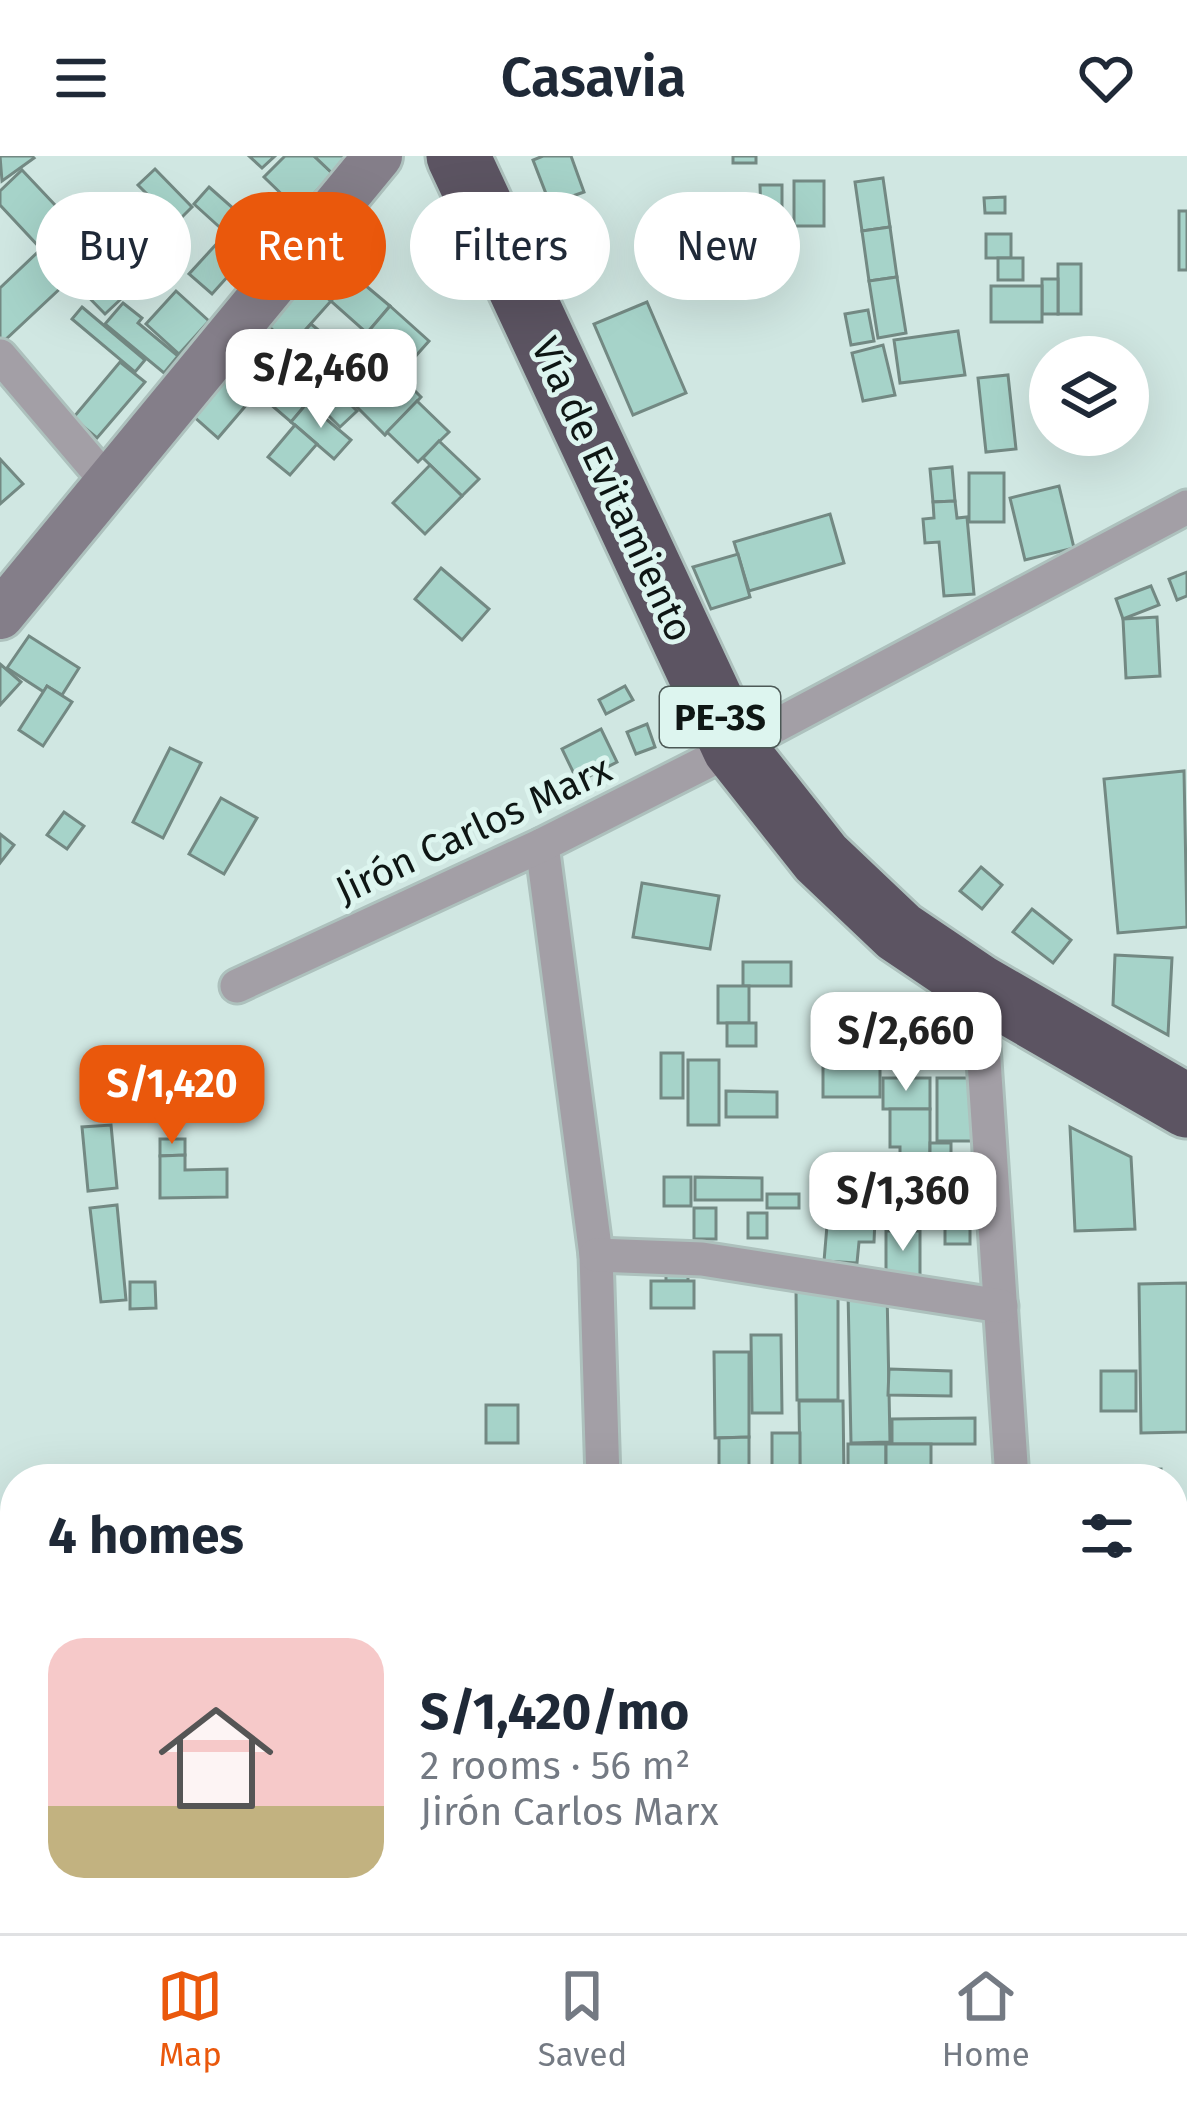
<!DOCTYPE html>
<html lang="en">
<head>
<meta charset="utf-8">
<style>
	:root { --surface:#fff; --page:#f6f6f7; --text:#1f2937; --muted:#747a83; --line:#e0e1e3; --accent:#ea580c }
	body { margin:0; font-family:"Fira Sans",sans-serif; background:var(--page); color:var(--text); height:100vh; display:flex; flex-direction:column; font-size:45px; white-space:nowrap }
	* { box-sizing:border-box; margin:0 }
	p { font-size:39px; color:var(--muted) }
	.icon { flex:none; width:66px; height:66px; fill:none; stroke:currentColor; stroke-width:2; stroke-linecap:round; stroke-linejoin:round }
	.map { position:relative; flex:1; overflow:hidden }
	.sheet { position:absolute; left:0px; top:1308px; width:1188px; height:471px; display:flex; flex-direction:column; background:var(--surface); border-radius:48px 48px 0 0; box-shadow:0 12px 48px #0002 }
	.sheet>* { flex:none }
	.guide { position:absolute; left:36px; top:36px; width:1116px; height:108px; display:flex; gap:24px }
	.fabs { position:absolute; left:1029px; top:180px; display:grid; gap:24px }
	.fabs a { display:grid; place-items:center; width:120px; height:120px; border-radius:50%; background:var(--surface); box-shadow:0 12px 48px #0002; font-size:60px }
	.price { position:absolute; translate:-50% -102px; padding:0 27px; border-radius:24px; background:#fff; color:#222; font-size:39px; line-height:78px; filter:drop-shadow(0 3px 6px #0008) }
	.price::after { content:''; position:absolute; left:50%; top:72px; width:36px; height:27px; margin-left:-18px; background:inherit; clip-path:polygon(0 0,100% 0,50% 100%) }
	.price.active { background:var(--accent); color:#fff }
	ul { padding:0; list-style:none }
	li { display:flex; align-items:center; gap:36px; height:300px; padding:0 48px }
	li span { display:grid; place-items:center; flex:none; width:336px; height:240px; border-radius:36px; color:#555 }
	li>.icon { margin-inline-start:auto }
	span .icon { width:144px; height:144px; fill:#fffc; stroke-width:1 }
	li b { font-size:51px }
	h2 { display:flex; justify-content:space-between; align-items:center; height:144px; padding:0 48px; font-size:51px }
	.tag { padding:0 42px; border-radius:54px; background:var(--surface); box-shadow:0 12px 48px #0002; font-size:42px; line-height:108px }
	.tag.active { background:var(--accent); color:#fff }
	header { display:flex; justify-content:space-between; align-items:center; height:156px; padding:0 48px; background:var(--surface); font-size:54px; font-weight:600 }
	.dock { display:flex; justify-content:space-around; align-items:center; height:168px; border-top:3px solid var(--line); background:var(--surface); font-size:33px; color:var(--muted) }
	.dock a { display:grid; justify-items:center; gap:6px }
	.dock .active { color:var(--accent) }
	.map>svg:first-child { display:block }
	.building { fill:#a6d3c9; stroke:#738983; stroke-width:3 }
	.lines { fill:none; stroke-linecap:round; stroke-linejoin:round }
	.street-casing { stroke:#adc1bd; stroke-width:39 }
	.secondary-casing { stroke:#adc1bd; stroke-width:54 }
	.highway-casing { stroke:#adc1bd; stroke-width:69 }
	.street { stroke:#a39fa6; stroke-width:33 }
	.secondary { stroke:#847e89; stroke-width:48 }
	.highway { stroke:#5c5462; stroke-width:63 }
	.labels { text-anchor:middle; stroke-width:10; stroke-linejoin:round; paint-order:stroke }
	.shield { fill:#ddf5ef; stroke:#4c5956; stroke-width:3 }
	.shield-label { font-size:36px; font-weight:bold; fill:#0e1614 }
	.street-label { font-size:39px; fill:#0e1614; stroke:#ddf5ef }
</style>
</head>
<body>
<header><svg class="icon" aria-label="menu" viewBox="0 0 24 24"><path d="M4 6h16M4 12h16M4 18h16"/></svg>Casavia<svg class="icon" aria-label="heart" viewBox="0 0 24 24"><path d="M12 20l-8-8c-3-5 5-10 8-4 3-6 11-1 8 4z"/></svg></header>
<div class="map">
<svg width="1187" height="1777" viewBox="0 0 1187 1777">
	<rect width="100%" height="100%" fill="#d0e7e2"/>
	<g class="building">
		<path d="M 0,0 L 32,0 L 34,2 L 2,25 Z"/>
		<path d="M 249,0 L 275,0 L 262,12 Z"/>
		<path d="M 285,0 L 314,0 L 333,18 L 298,54 L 264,21 Z"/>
		<path d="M 314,0 L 350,0 L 333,18 Z"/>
		<path d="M 543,0 L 571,0 L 584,36 L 550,48 L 533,4 Z"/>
		<rect x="733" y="0" width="23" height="7"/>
		<path d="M 155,13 L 192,51 L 176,67 L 138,29 Z"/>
		<path d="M 22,14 L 88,84 L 55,115 L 67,126 L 4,185 L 0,182 L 0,132 L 41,93 L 0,49 L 0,35 Z"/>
		<path d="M 883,22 L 890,71 L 862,75 L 855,26 Z"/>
		<rect x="794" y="25" width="30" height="45"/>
		<path d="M 760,29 L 782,29 L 782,60 L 761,60 Z"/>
		<path d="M 209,31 L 242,60 L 226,77 L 194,48 Z"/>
		<path d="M 1005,41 L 1005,57 L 985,57 L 984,42 Z"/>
		<path d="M 147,50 L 156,61 L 138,78 L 129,67 Z"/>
		<path d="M 114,52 L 139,79 L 116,102 L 90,75 Z"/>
		<rect x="1179" y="55" width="8" height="59"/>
		<path d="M 242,60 L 265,79 L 212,138 L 189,118 Z"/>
		<path d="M 890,71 L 897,121 L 869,125 L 862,75 Z"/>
		<path d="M 339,75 L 369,101 L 331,145 L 301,120 Z"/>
		<rect x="986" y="78" width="25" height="24"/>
		<path d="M 95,79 L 116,102 L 99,118 L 122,142 L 105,158 L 60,112 Z"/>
		<rect x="998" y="102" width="25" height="22"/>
		<rect x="1058" y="108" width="23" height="50"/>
		<path d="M 353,119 L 390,150 L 367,177 L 331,145 Z"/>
		<path d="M 897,121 L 906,177 L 878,182 L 869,125 Z"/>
		<rect x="1042" y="123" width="16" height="35"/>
		<path d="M 307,125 L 331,145 L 291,190 L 268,170 Z"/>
		<rect x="991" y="130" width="51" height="36"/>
		<path d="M 176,135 L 209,165 L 179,198 L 146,168 Z"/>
		<path d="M 647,146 L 686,237 L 633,259 L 594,168 Z"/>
		<path d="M 123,147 L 142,162 L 138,167 L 178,200 L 164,217 L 105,168 Z"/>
		<path d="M 390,150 L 429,185 L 406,211 L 367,177 Z"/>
		<path d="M 82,151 L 145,204 L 135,216 L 72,163 Z"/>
		<path d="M 868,154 L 874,185 L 851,189 L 845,158 Z"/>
		<path d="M 311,168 L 334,187 L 314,210 L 291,190 Z"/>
		<path d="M 268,170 L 295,194 L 254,240 L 227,216 Z"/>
		<path d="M 958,175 L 965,219 L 900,227 L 894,184 Z"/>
		<path d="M 883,189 L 895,239 L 863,245 L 852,197 Z"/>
		<path d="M 335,195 L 375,233 L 359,250 L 319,211 Z"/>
		<path d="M 120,206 L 145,226 L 97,282 L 73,262 Z"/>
		<path d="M 290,208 L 319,233 L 291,266 L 262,241 Z"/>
		<path d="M 227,216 L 254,240 L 218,282 L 191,258 Z"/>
		<path d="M 1008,219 L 1016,293 L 986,296 L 978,222 Z"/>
		<path d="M 402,222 L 421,241 L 385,279 L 357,251 L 375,233 L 384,241 Z"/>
		<path d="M 334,232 L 357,255 L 340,271 L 317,248 Z"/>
		<path d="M 417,245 L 449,276 L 418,306 L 387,276 Z"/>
		<path d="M 307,247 L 351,284 L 334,303 L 291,266 Z"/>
		<path d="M 295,269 L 317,288 L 290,319 L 268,301 Z"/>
		<path d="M 439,285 L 479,323 L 462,340 L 423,302 Z"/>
		<path d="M 0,303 L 23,328 L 0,348 Z"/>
		<path d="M 430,309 L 462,340 L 425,378 L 393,347 Z"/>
		<path d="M 952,311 L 955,345 L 933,346 L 930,313 Z"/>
		<rect x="969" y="317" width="35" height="49"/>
		<path d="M 1059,330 L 1074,392 L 1025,404 L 1010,342 Z"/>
		<path d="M 955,345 L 957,362 L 967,361 L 974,438 L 944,440 L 939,386 L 925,387 L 923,363 L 934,362 L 933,346 Z"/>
		<path d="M 830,358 L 844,407 L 749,435 L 734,386 Z"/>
		<path d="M 738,398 L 750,441 L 711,453 L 693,411 Z"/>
		<path d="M 441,412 L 489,453 L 462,484 L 415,443 Z"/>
		<path d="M 1187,416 L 1187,440 L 1177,444 L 1169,423 Z"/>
		<path d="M 1151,430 L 1159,449 L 1123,463 L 1116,443 Z"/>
		<path d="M 1157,461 L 1160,520 L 1126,522 L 1123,463 Z"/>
		<path d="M 29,480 L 79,512 L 62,539 L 47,530 L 44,536 L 7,512 Z"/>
		<path d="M 0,508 L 21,526 L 0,549 Z"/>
		<path d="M 47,530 L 72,546 L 43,590 L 19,574 Z"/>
		<path d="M 625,530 L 633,544 L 606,558 L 599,544 Z"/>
		<path d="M 647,568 L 655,591 L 636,598 L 627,576 Z"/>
		<path d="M 601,573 L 617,606 L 578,626 L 562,593 Z"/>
		<path d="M 170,592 L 201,607 L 163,682 L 133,666 Z"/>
		<path d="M 1184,615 L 1187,771 L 1118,777 L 1104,623 Z"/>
		<path d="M 221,642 L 257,662 L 224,718 L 189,698 Z"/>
		<path d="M 64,656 L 84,670 L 67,693 L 47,679 Z"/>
		<path d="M 0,678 L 14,689 L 0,707 Z"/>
		<path d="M 981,711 L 1002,729 L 982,753 L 960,735 Z"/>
		<path d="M 642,727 L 719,740 L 710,793 L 633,781 Z"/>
		<path d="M 1032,753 L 1071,784 L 1053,807 L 1013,776 Z"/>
		<path d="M 1115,799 L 1172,802 L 1168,879 L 1113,849 Z"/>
		<rect x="743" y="806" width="48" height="24"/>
		<rect x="718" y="830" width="31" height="37"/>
		<rect x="727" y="867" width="29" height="23"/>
		<rect x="661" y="897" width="22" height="45"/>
		<rect x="688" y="904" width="31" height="65"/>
		<rect x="823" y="911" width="57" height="30"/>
		<rect x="883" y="922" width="47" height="31"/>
		<rect x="937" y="922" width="38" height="63"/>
		<path d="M 726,935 L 777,936 L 777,961 L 726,961 Z"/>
		<path d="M 890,953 L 930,953 L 930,1014 L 900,1014 L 900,991 L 890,991 Z"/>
		<path d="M 111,969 L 117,1032 L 88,1035 L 82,971 Z"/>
		<path d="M 1070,971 L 1131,1001 L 1135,1073 L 1075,1075 Z"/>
		<path d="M 160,983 L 185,983 L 185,999 L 160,1000 Z"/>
		<rect x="930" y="987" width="21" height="27"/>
		<path d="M 185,999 L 185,1014 L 227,1013 L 227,1041 L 160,1042 L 160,1000 Z"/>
		<rect x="861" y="1005" width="19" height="25"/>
		<rect x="664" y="1021" width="27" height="29"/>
		<path d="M 695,1021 L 762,1022 L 762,1044 L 695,1044 Z"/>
		<path d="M 890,1033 L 915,1035 L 912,1068 L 887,1067 Z"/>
		<rect x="767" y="1038" width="32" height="14"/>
		<path d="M 829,1046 L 849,1047 L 848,1061 L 875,1063 L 874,1086 L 859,1086 L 857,1107 L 824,1105 Z"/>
		<path d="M 117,1049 L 126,1144 L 101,1146 L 90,1052 Z"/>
		<rect x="945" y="1049" width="25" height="39"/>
		<rect x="694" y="1052" width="22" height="31"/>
		<rect x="748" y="1057" width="19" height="25"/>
		<rect x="886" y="1075" width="34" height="45"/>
		<rect x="666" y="1109" width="22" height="16"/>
		<rect x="651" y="1125" width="43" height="27"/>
		<path d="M 130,1126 L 155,1126 L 156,1152 L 130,1153 Z"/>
		<path d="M 1187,1127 L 1187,1276 L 1141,1277 L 1139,1128 Z"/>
		<path d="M 796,1131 L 838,1131 L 838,1244 L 797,1244 Z"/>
		<path d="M 887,1134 L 890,1286 L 851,1287 L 848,1135 Z"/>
		<path d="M 751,1179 L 781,1179 L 782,1257 L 752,1257 Z"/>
		<path d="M 714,1196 L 749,1196 L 749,1281 L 715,1282 Z"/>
		<path d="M 889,1213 L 951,1215 L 951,1240 L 888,1239 Z"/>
		<rect x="1101" y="1215" width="35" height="40"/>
		<path d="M 799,1245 L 843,1245 L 844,1323 L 800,1323 Z"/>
		<rect x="486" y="1249" width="32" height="38"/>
		<path d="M 975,1262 L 975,1288 L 892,1288 L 892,1263 Z"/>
		<rect x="772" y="1277" width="28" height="46"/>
		<path d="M 749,1281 L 749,1310 L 719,1310 L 719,1282 Z"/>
		<rect x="848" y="1288" width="38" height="35"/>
		<rect x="886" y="1288" width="45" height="35"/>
		<rect x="411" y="1310" width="12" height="13"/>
		<rect x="651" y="1312" width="22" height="11"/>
		<path d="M 1161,1313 L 1161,1323 L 1142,1323 L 1141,1314 Z"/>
		<rect x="1177" y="1380" width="10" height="52"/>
		<path d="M 0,1669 L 15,1673 L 13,1711 L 0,1708 Z"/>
		<path d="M 0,1708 L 15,1712 L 15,1735 L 0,1732 Z"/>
		<path d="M 0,1768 L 38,1773 L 38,1777 L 0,1777 Z"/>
	</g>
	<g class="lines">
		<defs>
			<g id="street">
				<path d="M 0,200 L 109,328"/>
				<path d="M 542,689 L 596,1099 L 603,1323"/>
				<path d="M 237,830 L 542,689 L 734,592 L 1187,351"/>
				<path d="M 979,830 L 1012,1323"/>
				<path d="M 596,1099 L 702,1103 L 1001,1150"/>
				<path d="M 1173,1592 L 1187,1594"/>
				<path d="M 610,1764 L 611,1777"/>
				<path d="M 1022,1777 L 1022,1764"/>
			</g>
			<path id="secondary" d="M 0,459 L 378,0"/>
			<path id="highway" d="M 458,0 L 734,592 L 821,702 L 899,776 L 979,830 L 1187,950"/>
		</defs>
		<use href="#street" class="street-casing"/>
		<use href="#secondary" class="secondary-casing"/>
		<use href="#highway" class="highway-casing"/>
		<use href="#street" class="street"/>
		<use href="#secondary" class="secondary"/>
		<use href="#highway" class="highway"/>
	</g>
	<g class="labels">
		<rect class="shield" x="660" y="531" width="120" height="60" rx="9"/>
		<g class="shield-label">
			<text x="720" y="574">PE-3S</text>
		</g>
		<g class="street-label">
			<text transform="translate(613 333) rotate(65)" y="14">Vía de Evitamiento</text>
			<text transform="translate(473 673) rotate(-25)" y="14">Jirón Carlos Marx</text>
		</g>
	</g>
</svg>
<div class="fabs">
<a><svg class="icon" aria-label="layers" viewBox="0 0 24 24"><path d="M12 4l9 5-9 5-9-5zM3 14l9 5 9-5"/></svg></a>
</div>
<b class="price" style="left:321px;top:275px">S/2,460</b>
<b class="price" style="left:906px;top:938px">S/2,660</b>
<b class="price active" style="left:172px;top:991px">S/1,420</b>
<b class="price" style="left:903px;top:1098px">S/1,360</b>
<div class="guide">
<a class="tag">Buy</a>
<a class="tag active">Rent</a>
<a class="tag">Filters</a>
<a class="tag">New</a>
</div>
<section class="sheet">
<h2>4 homes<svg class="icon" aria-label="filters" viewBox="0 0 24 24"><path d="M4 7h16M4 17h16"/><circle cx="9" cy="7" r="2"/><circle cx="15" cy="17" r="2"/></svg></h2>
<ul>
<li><span style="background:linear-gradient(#f6c9c9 70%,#c2b280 0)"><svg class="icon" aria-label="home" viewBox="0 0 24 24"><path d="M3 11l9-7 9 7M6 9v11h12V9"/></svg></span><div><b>S/1,420/mo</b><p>2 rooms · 56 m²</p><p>Jirón Carlos Marx</p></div></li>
</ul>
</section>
</div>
<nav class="dock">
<a class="active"><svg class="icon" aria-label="map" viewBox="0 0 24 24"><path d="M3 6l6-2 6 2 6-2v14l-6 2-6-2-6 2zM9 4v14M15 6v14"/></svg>Map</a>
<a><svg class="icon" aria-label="saved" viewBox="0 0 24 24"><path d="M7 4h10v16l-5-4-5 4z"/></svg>Saved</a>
<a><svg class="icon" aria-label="home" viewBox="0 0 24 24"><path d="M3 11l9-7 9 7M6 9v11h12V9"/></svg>Home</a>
</nav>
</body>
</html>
